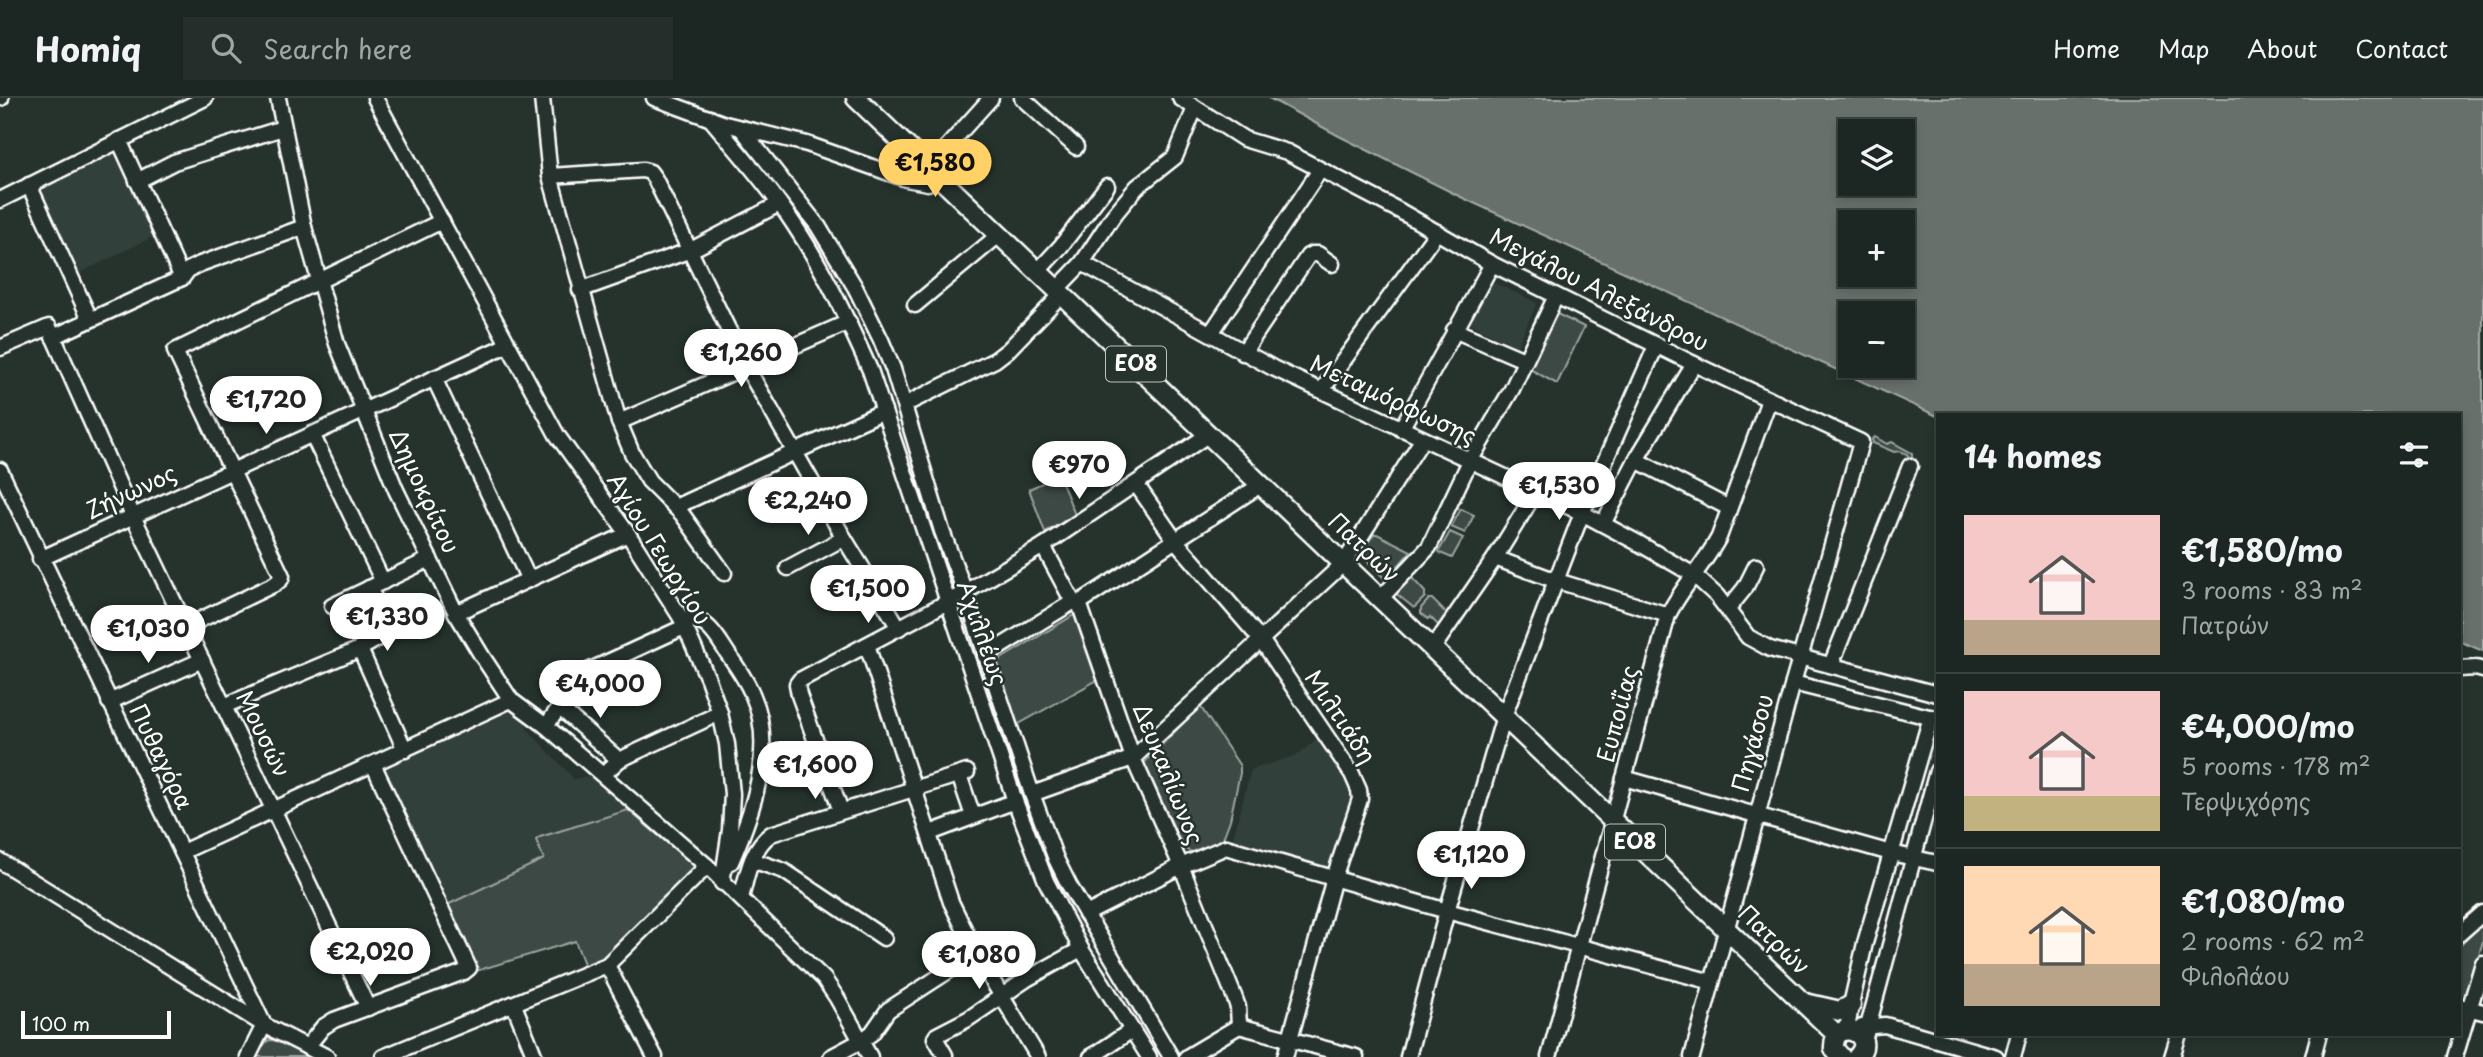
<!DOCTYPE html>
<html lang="en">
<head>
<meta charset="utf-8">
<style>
	:root { --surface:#1c2622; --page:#252e2a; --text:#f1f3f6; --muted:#a0a5a5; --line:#3a4340; --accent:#ffd166 }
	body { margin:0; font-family:"Playpen Sans",sans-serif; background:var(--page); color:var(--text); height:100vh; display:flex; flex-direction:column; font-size:26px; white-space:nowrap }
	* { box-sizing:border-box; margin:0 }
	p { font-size:23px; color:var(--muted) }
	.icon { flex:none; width:38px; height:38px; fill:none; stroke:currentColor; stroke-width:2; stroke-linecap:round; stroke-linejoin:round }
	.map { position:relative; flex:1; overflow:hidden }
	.drawer { position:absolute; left:1936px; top:315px; width:525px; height:623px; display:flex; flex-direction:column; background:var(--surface); border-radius:0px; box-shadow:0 4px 10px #0003,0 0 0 2px var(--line) }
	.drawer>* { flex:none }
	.buttons { position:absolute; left:1838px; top:21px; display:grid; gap:14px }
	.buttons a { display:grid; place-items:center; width:77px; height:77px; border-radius:0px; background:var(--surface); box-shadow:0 4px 10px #0003,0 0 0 2px var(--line); font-size:35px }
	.scale { position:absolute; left:21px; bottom:18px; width:150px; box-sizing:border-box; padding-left:7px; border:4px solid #fff; border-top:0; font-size:19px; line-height:24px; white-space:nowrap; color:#fff; -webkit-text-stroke:5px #26332d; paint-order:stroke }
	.price { position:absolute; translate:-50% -60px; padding:0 16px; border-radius:24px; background:#fff; color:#222; font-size:23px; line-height:46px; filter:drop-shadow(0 2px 4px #0008) }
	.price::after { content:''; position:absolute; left:50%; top:42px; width:21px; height:16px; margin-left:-10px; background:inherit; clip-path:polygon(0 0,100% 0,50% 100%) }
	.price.current { background:var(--accent); color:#111 }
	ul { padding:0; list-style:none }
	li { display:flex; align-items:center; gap:21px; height:175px; padding:0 28px }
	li+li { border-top:2px solid var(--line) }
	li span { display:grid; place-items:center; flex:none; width:196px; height:140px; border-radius:0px; color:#555 }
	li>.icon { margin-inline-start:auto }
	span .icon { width:84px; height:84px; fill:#fffc; stroke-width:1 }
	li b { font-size:30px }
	h2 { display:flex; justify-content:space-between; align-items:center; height:84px; padding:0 28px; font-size:30px }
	header { display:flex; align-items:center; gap:42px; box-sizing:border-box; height:98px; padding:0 35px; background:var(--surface); border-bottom:2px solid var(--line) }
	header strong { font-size:33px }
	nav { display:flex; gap:38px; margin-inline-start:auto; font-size:24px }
	.search { width:490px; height:63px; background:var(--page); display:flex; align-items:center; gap:18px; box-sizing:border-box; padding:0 24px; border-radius:0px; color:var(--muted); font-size:26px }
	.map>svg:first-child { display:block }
	.built { fill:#333f3a }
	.green { fill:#3e4944; stroke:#9ea4a2; stroke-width:2 }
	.water { fill:#67706c; stroke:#a4a9a7; stroke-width:2; fill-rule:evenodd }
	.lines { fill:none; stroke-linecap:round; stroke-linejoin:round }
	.minor-casing { stroke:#fff; stroke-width:19 }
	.major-casing { stroke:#fff; stroke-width:23 }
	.minor { stroke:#26332d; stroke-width:14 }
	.major { stroke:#26332d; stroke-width:18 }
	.labels { text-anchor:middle; stroke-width:5; stroke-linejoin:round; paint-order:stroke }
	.shield { fill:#26332d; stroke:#bec2c0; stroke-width:2 }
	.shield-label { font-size:21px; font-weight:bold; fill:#fff }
	.street-label { font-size:23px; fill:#fff; stroke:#26332d }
</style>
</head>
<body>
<header>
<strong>Homiq</strong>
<div class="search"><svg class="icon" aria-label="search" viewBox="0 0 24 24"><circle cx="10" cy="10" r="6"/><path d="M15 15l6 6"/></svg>Search here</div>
<nav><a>Home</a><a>Map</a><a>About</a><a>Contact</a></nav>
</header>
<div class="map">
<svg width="2483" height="959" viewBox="0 0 2483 959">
	<rect width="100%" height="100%" fill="#26332d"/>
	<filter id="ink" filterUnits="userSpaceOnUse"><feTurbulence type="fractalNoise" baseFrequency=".0143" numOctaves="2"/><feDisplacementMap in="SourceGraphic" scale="14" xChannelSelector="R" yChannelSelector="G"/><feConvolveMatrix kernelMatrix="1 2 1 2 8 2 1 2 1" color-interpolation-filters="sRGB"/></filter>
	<g filter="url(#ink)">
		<g class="built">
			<path d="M 119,53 L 156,137 L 74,178 L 37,94 Z"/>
			<path d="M 1486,181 L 1537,205 L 1517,249 L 1464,222 Z"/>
			<path d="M 504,612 L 524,620 L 527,631 L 574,681 L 589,678 L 628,712 L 540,739 L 536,742 L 544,761 L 445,808 L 378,669 Z"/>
			<path d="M 1318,640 L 1348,687 L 1350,701 L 1328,775 L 1232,744 L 1251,672 L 1297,657 Z"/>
		</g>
		<g class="green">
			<path d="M 1555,215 L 1584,229 L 1557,286 L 1528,270 Z"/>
			<path d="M 1875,339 L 1887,346 L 1892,344 L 1912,355 L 1912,360 L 1909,360 L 1907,356 L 1900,353 L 1894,354 L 1873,345 L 1872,341 Z"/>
			<path d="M 1059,377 L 1075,417 L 1045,434 L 1029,391 Z"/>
			<path d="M 1461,411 L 1474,417 L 1465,435 L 1451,429 Z"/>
			<path d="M 1450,434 L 1463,440 L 1452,460 L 1440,455 L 1439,453 Z"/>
			<path d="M 1374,436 L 1377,436 L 1411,453 L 1386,482 L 1360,456 Z"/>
			<path d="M 1408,480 L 1412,480 L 1425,494 L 1425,499 L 1414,510 L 1394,494 Z"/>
			<path d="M 1429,501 L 1432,501 L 1449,518 L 1440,529 L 1430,519 L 1428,521 L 1421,515 L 1421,510 Z"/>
			<path d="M 1074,517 L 1099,581 L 1017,627 L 996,564 Z"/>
			<path d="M 1200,608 L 1240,668 L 1240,675 L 1230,722 L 1222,743 C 1208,750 1196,761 1183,749 L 1144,665 Z"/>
			<path d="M 628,712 L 697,770 L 606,864 L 586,871 L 575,843 L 476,873 L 466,842 L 445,808 L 544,761 L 536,742 L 540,739 Z"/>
			<path d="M 2483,824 L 2483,843 L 2463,909 L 2459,908 L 2459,849 Z"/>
			<path d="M 269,942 L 281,943 L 310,959 L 253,959 L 256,953 Z"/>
		</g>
		<path class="water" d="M 1269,0 L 2483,0 L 2483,553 L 2459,543 L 2459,317 L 1937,318 L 1463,100 L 1339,38 ZM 1850,33 L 1902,33 L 1902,86 L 1850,86 ZM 1850,124 L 1902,124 L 1902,177 L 1850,177 ZM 1850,215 L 1902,215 L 1902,268 L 1850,268 Z"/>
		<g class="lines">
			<defs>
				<g id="minor">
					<path d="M 0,0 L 1,0"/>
					<path d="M 278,0 L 304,129 L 337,246 L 396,392 L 456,515 L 482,558 L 511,602 L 546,628 L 707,768 L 824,881 L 837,900 L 870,959"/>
					<path d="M 375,0 L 557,337 L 628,436 L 681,520 L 708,581 L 720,615 L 727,646 L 732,696 L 730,732 L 722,785"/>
					<path d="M 542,0 L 550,78 L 619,324 L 632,355 L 649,383 L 682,416 L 724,475"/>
					<path d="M 654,0 L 725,26 L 807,46 L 906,81 L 928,85 L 937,77"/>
					<path d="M 1022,0 L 1076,49"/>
					<path d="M 1180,0 L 1244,41 L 1287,54 L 1400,113 L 1492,166 L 1694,266 L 1861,344 L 1793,585 L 1692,959"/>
					<path d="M 710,20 C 738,54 769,88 793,125 C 824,171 847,221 870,272 L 1015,703 L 1046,783 L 1081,851 L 1149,959"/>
					<path d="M 741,30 L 818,128 L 855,189 L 881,242 L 893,271 L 942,433 L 965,494 L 1032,696 L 1056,761 L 1069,787 L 1171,959"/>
					<path d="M 119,42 L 182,180"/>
					<path d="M 929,69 L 991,0"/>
					<path d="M 550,78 L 643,72 L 650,74 L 655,81 L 747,270 L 844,440 L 899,530"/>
					<path d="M 137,83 L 174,64 L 283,30"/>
					<path d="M 29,87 L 90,221"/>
					<path d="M 0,102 L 205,0"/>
					<path d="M 1082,165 L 1113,118 L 1137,89 L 1175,59 L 1195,10"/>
					<path d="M 1038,173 L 1061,148 L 1107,88"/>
					<path d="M 1057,191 L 1082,165 L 1273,270 L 1582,415 L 1640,446 L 1694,477 L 1717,498 L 1748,539 L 1770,551 L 1937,596"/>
					<path d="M 580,192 L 691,152 L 779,106"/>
					<path d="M 915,207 L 1000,136"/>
					<path d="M 1454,232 L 1524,262"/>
					<path d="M 1211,235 L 1320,72"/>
					<path d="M 53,239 L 182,180 L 188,172 L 200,166 L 304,129"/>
					<path d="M 0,250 L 49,229 L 133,418 L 368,910"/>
					<path d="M 1243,255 L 1308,158 L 1312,156 L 1318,156 L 1332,166"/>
					<path d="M 434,280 L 529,482"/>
					<path d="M 1322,292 L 1437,134"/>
					<path d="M 904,307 L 995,262 L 1008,252 L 1062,196"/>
					<path d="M 619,324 L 849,224"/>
					<path d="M 1401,331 L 1492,166"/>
					<path d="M 312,336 L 383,484"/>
					<path d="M 1636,362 L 1729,410"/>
					<path d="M 0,372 L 264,927"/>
					<path d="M 1136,386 L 1175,442 L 1262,543 L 1352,676 L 1359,692 L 1360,701 L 1334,780 L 1285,959"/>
					<path d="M 675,409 L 884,313"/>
					<path d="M 1603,426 L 1636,362 L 1694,266"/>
					<path d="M 1043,448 L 1073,504 L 1079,505 L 1133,660 L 1181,768 L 1234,898 L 1238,909 L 1239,928"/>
					<path d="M 1495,460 L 1554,482 L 1668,517"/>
					<path d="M 40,461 L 507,247"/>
					<path d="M 788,470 L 844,440"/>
					<path d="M 1381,500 L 1429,449 L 1470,363 L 1512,291 L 1556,198"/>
					<path d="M 1079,505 L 1262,386"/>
					<path d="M 332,508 L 430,461"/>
					<path d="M 1728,511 L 1745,490 L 1756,468"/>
					<path d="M 456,515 L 628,436"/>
					<path d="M 681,520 C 709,521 714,535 728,556 C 738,570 747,583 753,598 C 776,650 752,716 731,764"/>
					<path d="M 185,529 L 275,486 L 281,481 L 282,478 L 175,253 L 442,123"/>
					<path d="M 867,547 L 951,804 L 976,855 L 1038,959"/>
					<path d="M 1433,550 L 1495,460 L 1535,395"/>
					<path d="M 360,551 L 405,652"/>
					<path d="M 985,558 L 1073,504"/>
					<path d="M 1831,567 L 1910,368"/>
					<path d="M 2459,571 L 2476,570 L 2483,572"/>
					<path d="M 1793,585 L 1937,621"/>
					<path d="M 109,604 L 202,562"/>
					<path d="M 224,608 L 360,551 L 387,535 L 389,529 L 369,490"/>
					<path d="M 559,609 L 619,662"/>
					<path d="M 546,628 L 584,575 L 684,529"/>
					<path d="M 603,677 L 619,662 L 720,615"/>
					<path d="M 959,677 L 973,718"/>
					<path d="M 1624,680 L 1891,755 L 1937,765"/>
					<path d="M 1032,696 L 1133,660 L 1344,465 L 1422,342"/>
					<path d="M 841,713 L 799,597 L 797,586 L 800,582 L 957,499 L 1043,448 L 1209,336"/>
					<path d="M 930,735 L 1015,703"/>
					<path d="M 182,754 L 511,602"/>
					<path d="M 752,762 L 784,773 L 884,840"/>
					<path d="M 0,763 L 264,927 L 327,959"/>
					<path d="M 741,800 C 747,778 751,750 771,736 L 967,674"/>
					<path d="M 1086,816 L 1181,768 L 1226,749 L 1447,813 L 1712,884"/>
					<path d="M 2459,836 L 2483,815"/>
					<path d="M 607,867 L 655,959"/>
					<path d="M 514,907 L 535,959"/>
					<path d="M 2459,908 L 2483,914"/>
					<path d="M 1862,929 L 1885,927 L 1996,959"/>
					<path d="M 1847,932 L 1851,907 L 1865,845 L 1931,619"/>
					<path d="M 1863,947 L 1937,673"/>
					<path d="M 307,949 L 323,929 L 334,922 L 464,874 L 469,870 L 373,666"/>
					<path d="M 945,957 L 935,940 L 937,937 L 968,921 L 1027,881 L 1081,851"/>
					<path d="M 248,959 L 264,927"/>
					<path d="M 383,959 L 607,867 L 707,768"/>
					<path d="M 831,959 L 861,943 L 872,935 L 888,912 L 976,855"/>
					<path d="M 1091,959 L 1132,932"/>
					<path d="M 1187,959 L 1239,928 L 1356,959"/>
					<path d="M 1408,959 L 1447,813 L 1504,618 L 1582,415 L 1656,248"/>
					<path d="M 1549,959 L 1668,517 C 1682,489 1704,467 1719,439 L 1769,302"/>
					<path d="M 2013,959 L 2019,936"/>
					<path d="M 2172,959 L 2179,936"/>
					<path d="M 2313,959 L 2319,936"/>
					<path d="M 2455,959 L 2483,865"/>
				</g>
				<g id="major">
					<path d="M 856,0 L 1837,937"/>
					<path d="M 1805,905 L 1840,913 L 1851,907"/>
					<path d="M 1841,959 L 1834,951 C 1832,917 1880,936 1857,959"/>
				</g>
			</defs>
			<use href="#minor" class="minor-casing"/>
			<use href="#major" class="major-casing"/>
			<use href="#minor" class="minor"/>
			<use href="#major" class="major"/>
		</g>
	</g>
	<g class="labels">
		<g class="shield">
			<rect x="1106" y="248.5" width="60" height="35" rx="5"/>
			<rect x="1605" y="726.5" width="60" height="35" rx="5"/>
		</g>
		<g class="shield-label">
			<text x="1136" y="273">ΕΟ8</text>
			<text x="1635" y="751">ΕΟ8</text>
		</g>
		<g class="street-label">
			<text transform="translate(1599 192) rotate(27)" y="8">Μεγάλου Αλεξάνδρου</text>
			<text transform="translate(1393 302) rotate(25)" y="8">Μεταμόρφωσης</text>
			<text transform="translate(424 393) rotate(65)" y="8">Δημοκρίτου</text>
			<text transform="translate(131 394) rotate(-25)" y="8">Ζήνωνος</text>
			<text transform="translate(1364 450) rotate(44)" y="8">Πατρών</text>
			<text transform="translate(659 451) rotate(58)" y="8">Αγίου Γεωργίου</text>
			<text transform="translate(982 535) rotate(71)" y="8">Αχιλλέως</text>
			<text transform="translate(1618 616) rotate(-75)" y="8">Ευποιΐας</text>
			<text transform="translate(1340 619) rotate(56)" y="8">Μιλτιάδη</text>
			<text transform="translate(263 636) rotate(64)" y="8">Μουσών</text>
			<text transform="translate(1753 645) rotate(-75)" y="8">Πηγάσου</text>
			<text transform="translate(161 659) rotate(64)" y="8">Πυθαγόρα</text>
			<text transform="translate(1168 676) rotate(68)" y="8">Δευκαλίωνος</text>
			<text transform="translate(1774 842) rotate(44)" y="8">Πατρών</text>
		</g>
	</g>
</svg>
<div class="buttons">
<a><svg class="icon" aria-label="layers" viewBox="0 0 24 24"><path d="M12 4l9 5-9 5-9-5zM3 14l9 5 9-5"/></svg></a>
<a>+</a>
<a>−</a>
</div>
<div class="scale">100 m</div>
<b class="price current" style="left:935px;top:101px">€1,580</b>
<b class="price" style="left:741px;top:291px">€1,260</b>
<b class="price" style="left:266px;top:338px">€1,720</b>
<b class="price" style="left:1079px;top:403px">€970</b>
<b class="price" style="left:1559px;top:424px">€1,530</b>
<b class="price" style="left:808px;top:439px">€2,240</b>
<b class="price" style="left:868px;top:527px">€1,500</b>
<b class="price" style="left:387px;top:555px">€1,330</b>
<b class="price" style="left:148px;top:567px">€1,030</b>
<b class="price" style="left:600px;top:622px">€4,000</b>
<b class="price" style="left:815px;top:703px">€1,600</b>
<b class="price" style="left:1471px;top:793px">€1,120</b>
<b class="price" style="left:370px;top:890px">€2,020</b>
<b class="price" style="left:979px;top:893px">€1,080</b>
<section class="drawer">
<h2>14 homes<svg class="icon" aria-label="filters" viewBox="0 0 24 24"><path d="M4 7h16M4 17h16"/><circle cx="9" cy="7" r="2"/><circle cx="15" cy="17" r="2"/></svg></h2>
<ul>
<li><span style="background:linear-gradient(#f6c9c9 75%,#b9a48a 0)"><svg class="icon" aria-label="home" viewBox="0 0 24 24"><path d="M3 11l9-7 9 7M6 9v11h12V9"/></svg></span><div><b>€1,580/mo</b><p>3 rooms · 83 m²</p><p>Πατρών</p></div></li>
<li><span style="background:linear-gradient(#f6c9c9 75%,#c2b280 0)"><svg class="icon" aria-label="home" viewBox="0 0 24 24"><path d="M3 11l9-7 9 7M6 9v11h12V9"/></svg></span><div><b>€4,000/mo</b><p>5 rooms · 178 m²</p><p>Τερψιχόρης</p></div></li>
<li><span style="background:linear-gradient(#ffd9b3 70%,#b9a48a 0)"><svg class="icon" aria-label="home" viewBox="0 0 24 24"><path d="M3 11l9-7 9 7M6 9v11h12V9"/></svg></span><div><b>€1,080/mo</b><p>2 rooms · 62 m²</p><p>Φιλολάου</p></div></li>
</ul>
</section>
</div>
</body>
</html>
